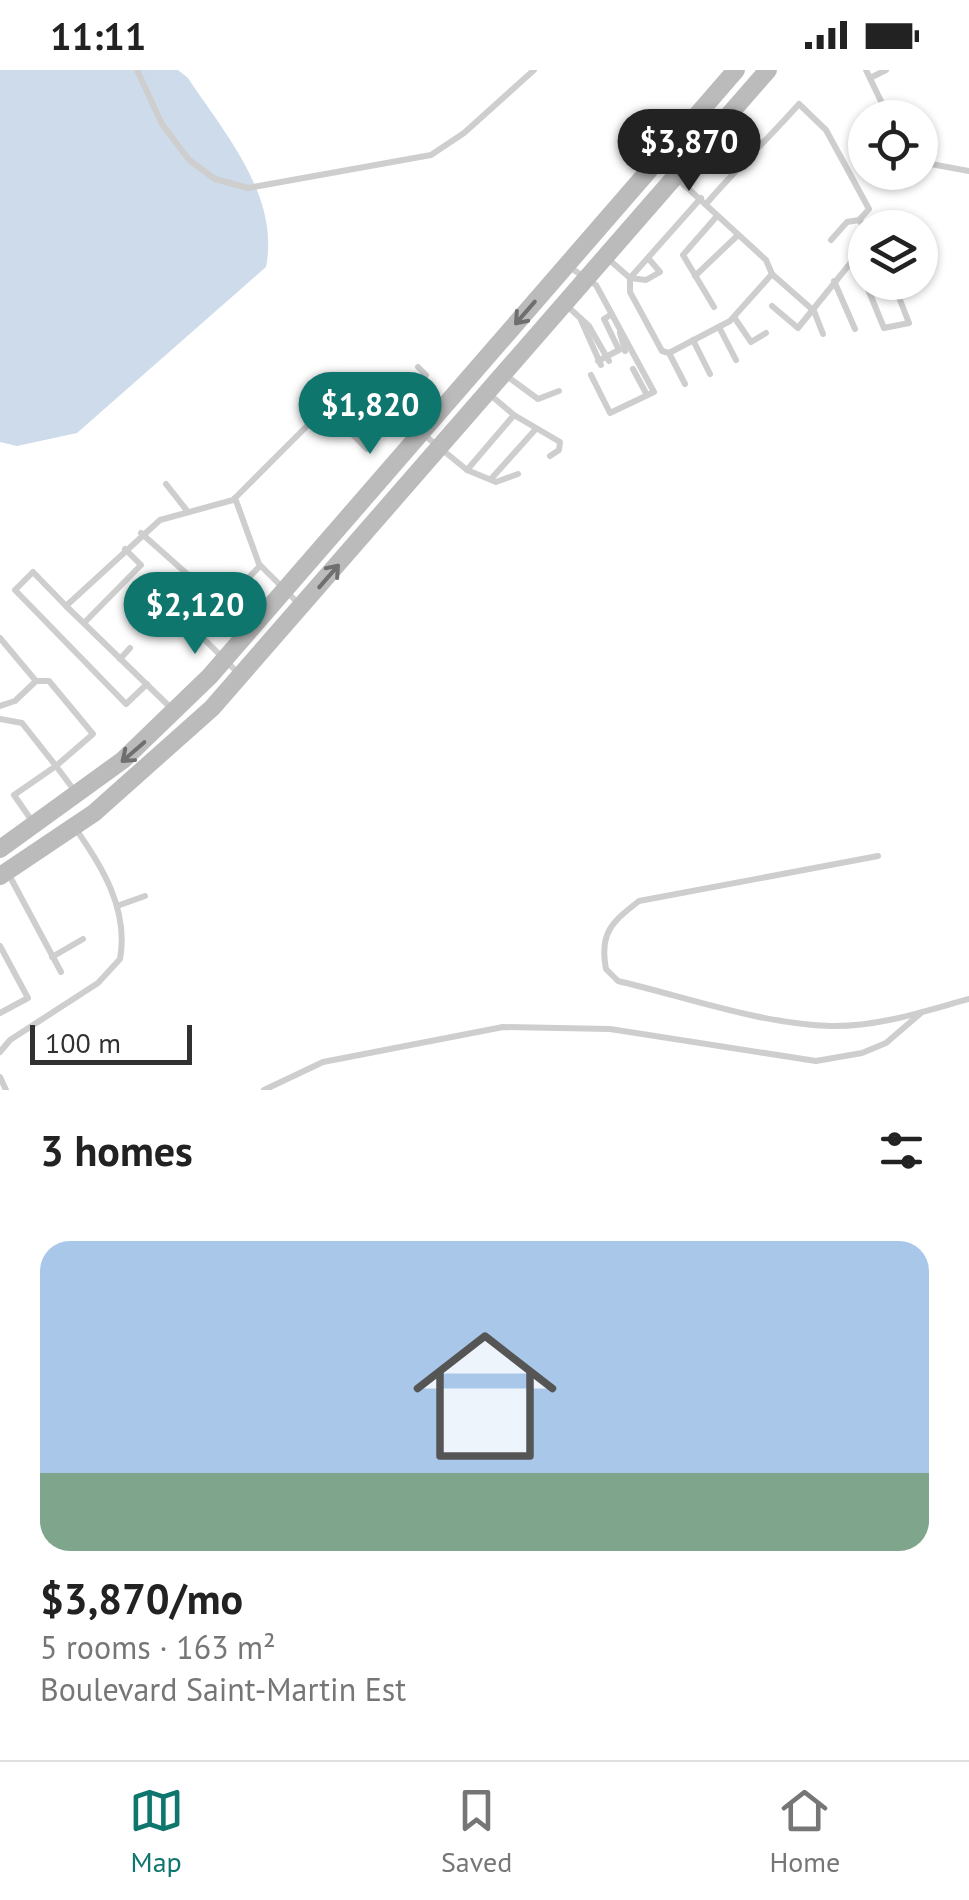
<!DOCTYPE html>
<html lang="en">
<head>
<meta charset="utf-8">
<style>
	:root { --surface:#fff; --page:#f2f2f2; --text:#222; --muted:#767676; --line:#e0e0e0; --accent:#0f766e }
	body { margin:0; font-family:"PT Sans",sans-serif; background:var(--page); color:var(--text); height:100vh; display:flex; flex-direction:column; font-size:38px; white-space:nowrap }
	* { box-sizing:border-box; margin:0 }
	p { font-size:32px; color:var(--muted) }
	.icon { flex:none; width:55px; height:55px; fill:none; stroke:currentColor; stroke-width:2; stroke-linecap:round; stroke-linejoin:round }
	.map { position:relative; height:1020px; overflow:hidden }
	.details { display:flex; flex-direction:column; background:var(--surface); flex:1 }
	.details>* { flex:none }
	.buttons { position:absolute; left:848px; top:30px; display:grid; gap:20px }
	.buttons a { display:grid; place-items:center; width:90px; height:90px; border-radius:50%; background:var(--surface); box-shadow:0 2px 8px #0004; font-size:50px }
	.scale { position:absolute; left:30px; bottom:25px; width:162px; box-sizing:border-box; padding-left:10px; border:5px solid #313131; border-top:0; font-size:28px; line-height:35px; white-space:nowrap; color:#313131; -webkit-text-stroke:8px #fff; paint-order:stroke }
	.price { position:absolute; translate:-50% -85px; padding:0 22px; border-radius:35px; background:var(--accent); color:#fff; font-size:32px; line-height:65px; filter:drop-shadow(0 2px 5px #0008) }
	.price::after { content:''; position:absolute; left:50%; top:60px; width:30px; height:22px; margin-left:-15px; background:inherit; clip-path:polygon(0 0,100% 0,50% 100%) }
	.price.active { background:#222; color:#fff }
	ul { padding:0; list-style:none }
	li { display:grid; align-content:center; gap:20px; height:530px; padding:0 40px }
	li+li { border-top:2px solid var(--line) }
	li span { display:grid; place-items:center; height:310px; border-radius:30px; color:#555 }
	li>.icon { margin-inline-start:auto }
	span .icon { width:180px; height:180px; fill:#fffc; stroke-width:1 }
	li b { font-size:42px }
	h2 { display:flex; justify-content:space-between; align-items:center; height:120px; padding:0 40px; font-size:42px }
	.status { display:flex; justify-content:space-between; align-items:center; height:70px; padding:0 50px; background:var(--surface); direction:ltr }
	.status svg { height:28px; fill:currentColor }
	.dock { display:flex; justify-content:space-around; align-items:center; height:140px; border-top:2px solid var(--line); background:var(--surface); font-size:28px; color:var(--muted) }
	.dock a { display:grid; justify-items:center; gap:5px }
	.dock .active { color:var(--accent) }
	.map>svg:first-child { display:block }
	.water { fill:#cedbea }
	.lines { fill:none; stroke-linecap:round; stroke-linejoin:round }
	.service { stroke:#cecece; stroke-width:6 }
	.secondary { stroke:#bbb; stroke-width:18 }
	.oneway { stroke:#6f6f6f }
</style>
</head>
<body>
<div class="status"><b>11:11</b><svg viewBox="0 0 49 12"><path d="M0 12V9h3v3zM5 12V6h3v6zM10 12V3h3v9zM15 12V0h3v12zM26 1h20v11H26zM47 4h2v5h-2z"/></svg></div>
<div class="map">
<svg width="969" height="1020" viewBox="0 0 969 1020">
	<rect width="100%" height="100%" fill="#fff"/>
	<path class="water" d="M 0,0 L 178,0 L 188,8 C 225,64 280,126 266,197 L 77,363 L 17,376 L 0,372 Z"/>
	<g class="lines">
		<g class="service">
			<path d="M 137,0 L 162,54 L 189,90 L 215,109 L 248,118 L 431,85 L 464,63 L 534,0"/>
			<path d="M 866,0 L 889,48"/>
			<path d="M 870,8 L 886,0"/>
			<path d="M 729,47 L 758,73"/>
			<path d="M 920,92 L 969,101"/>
			<path d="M 707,133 C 737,98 769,68 799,34 L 826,60 L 869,139 L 859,150 L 866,158"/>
			<path d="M 831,170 L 847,152 L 859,150"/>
			<path d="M 606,187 L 630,208 L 701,128"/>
			<path d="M 648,188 L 660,202 L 646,210 L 630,208 L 630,222 L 662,281 L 669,283 L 730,251 L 772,204 L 766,190 L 658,91"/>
			<path d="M 853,189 L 865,212"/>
			<path d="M 568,196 L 596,215 L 654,322 L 610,343 L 591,305"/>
			<path d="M 772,204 L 814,241 L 823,264"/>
			<path d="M 695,206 L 738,165"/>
			<path d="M 834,211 L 855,259"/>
			<path d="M 865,212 L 884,258 L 909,253 L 893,212"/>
			<path d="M 565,234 L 589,256 L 609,291"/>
			<path d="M 772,236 L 798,258 L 865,175"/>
			<path d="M 714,237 L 683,185 L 717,146"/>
			<path d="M 734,247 L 751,272 L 766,263"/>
			<path d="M 581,250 L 601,295"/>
			<path d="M 719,257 L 736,290"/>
			<path d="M 620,263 L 625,281"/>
			<path d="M 693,270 L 710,304"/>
			<path d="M 669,283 L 685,314"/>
			<path d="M 598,291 L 619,280 L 604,249 L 612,244"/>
			<path d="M 633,299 L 647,325"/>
			<path d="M 504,304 L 538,329 L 559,321"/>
			<path d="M 514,345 L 560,372 L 559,380 L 550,386"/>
			<path d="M 423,364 L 467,400 L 514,345 L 488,323"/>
			<path d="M 467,400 L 496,412 L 518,404"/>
			<path d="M 491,409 L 534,361"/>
			<path d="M 166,414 L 188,442"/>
			<path d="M 235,428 L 259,494 L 301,536"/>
			<path d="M 141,463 L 222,535 L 204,555 L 202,567 L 240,605"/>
			<path d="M 222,535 L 260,496"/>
			<path d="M 66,536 L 33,502 L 15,520 L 126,634 L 147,614"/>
			<path d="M 162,547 L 196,512"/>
			<path d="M 84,553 L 141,495 L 125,479"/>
			<path d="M 0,568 L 36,611 L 49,611 L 93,664 L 56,696 L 22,653 L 0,649"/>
			<path d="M 120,589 L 130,578"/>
			<path d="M 0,636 L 15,631 L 36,611"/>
			<path d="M 171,638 L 66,536 L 160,450 L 233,430 L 319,344 L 334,346 L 367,379 L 426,305 L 418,297"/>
			<path d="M 32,751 L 14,725 L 56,696 L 74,720"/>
			<path d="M 878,786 L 639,831 C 612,852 599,863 606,899 L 618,911 C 686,927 761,954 831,956 C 878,957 925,941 969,929"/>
			<path d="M 8,803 L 61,902"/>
			<path d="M 117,836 L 145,826"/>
			<path d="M 0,876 L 28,928 L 0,943"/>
			<path d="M 52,887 L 83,869"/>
			<path d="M 0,982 L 10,970 L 98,913 L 120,889 C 129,840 102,796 75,758"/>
			<path d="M 0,1007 L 6,1020"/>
			<path d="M 264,1020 L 323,992 L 503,957 L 610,959 L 816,991 L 862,983 L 886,973 L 921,943"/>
		</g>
		<g class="secondary">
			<path d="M 0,779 L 123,690 L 210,606 L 736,0"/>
			<path d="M 0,806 L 94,743 L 212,638 L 768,0"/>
		</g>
	</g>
	<defs><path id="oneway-shaft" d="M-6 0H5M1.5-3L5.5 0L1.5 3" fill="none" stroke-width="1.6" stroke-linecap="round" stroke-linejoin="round" transform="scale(2.5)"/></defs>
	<g class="oneway">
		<use href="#oneway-shaft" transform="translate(525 243) rotate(131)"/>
		<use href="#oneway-shaft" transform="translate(329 506) rotate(-49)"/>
		<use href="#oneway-shaft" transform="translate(133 682) rotate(139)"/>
	</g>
</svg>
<div class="buttons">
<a><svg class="icon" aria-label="locate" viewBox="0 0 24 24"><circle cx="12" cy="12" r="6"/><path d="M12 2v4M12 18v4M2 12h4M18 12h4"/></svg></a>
<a><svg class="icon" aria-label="layers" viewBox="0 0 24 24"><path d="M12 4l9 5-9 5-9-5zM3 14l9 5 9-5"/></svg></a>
</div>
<div class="scale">100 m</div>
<b class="price active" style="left:689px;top:124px">$3,870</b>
<b class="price" style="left:370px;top:387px">$1,820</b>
<b class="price" style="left:195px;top:587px">$2,120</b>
</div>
<section class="details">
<h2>3 homes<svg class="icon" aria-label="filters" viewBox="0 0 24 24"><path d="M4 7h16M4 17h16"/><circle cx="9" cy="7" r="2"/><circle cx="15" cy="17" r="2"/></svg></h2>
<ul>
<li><span style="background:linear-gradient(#a9c7e8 75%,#7fa58c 0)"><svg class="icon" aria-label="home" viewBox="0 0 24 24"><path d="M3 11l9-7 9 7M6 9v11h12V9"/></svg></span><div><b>$3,870/mo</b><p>5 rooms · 163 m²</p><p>Boulevard Saint-Martin Est</p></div></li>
</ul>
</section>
<nav class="dock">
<a class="active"><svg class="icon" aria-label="map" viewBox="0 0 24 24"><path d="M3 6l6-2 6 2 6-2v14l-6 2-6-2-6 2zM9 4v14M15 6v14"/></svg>Map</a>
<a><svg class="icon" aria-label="saved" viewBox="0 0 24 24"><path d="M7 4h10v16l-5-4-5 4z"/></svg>Saved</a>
<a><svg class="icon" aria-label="home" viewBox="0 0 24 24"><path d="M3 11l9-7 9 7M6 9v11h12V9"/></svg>Home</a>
</nav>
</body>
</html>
